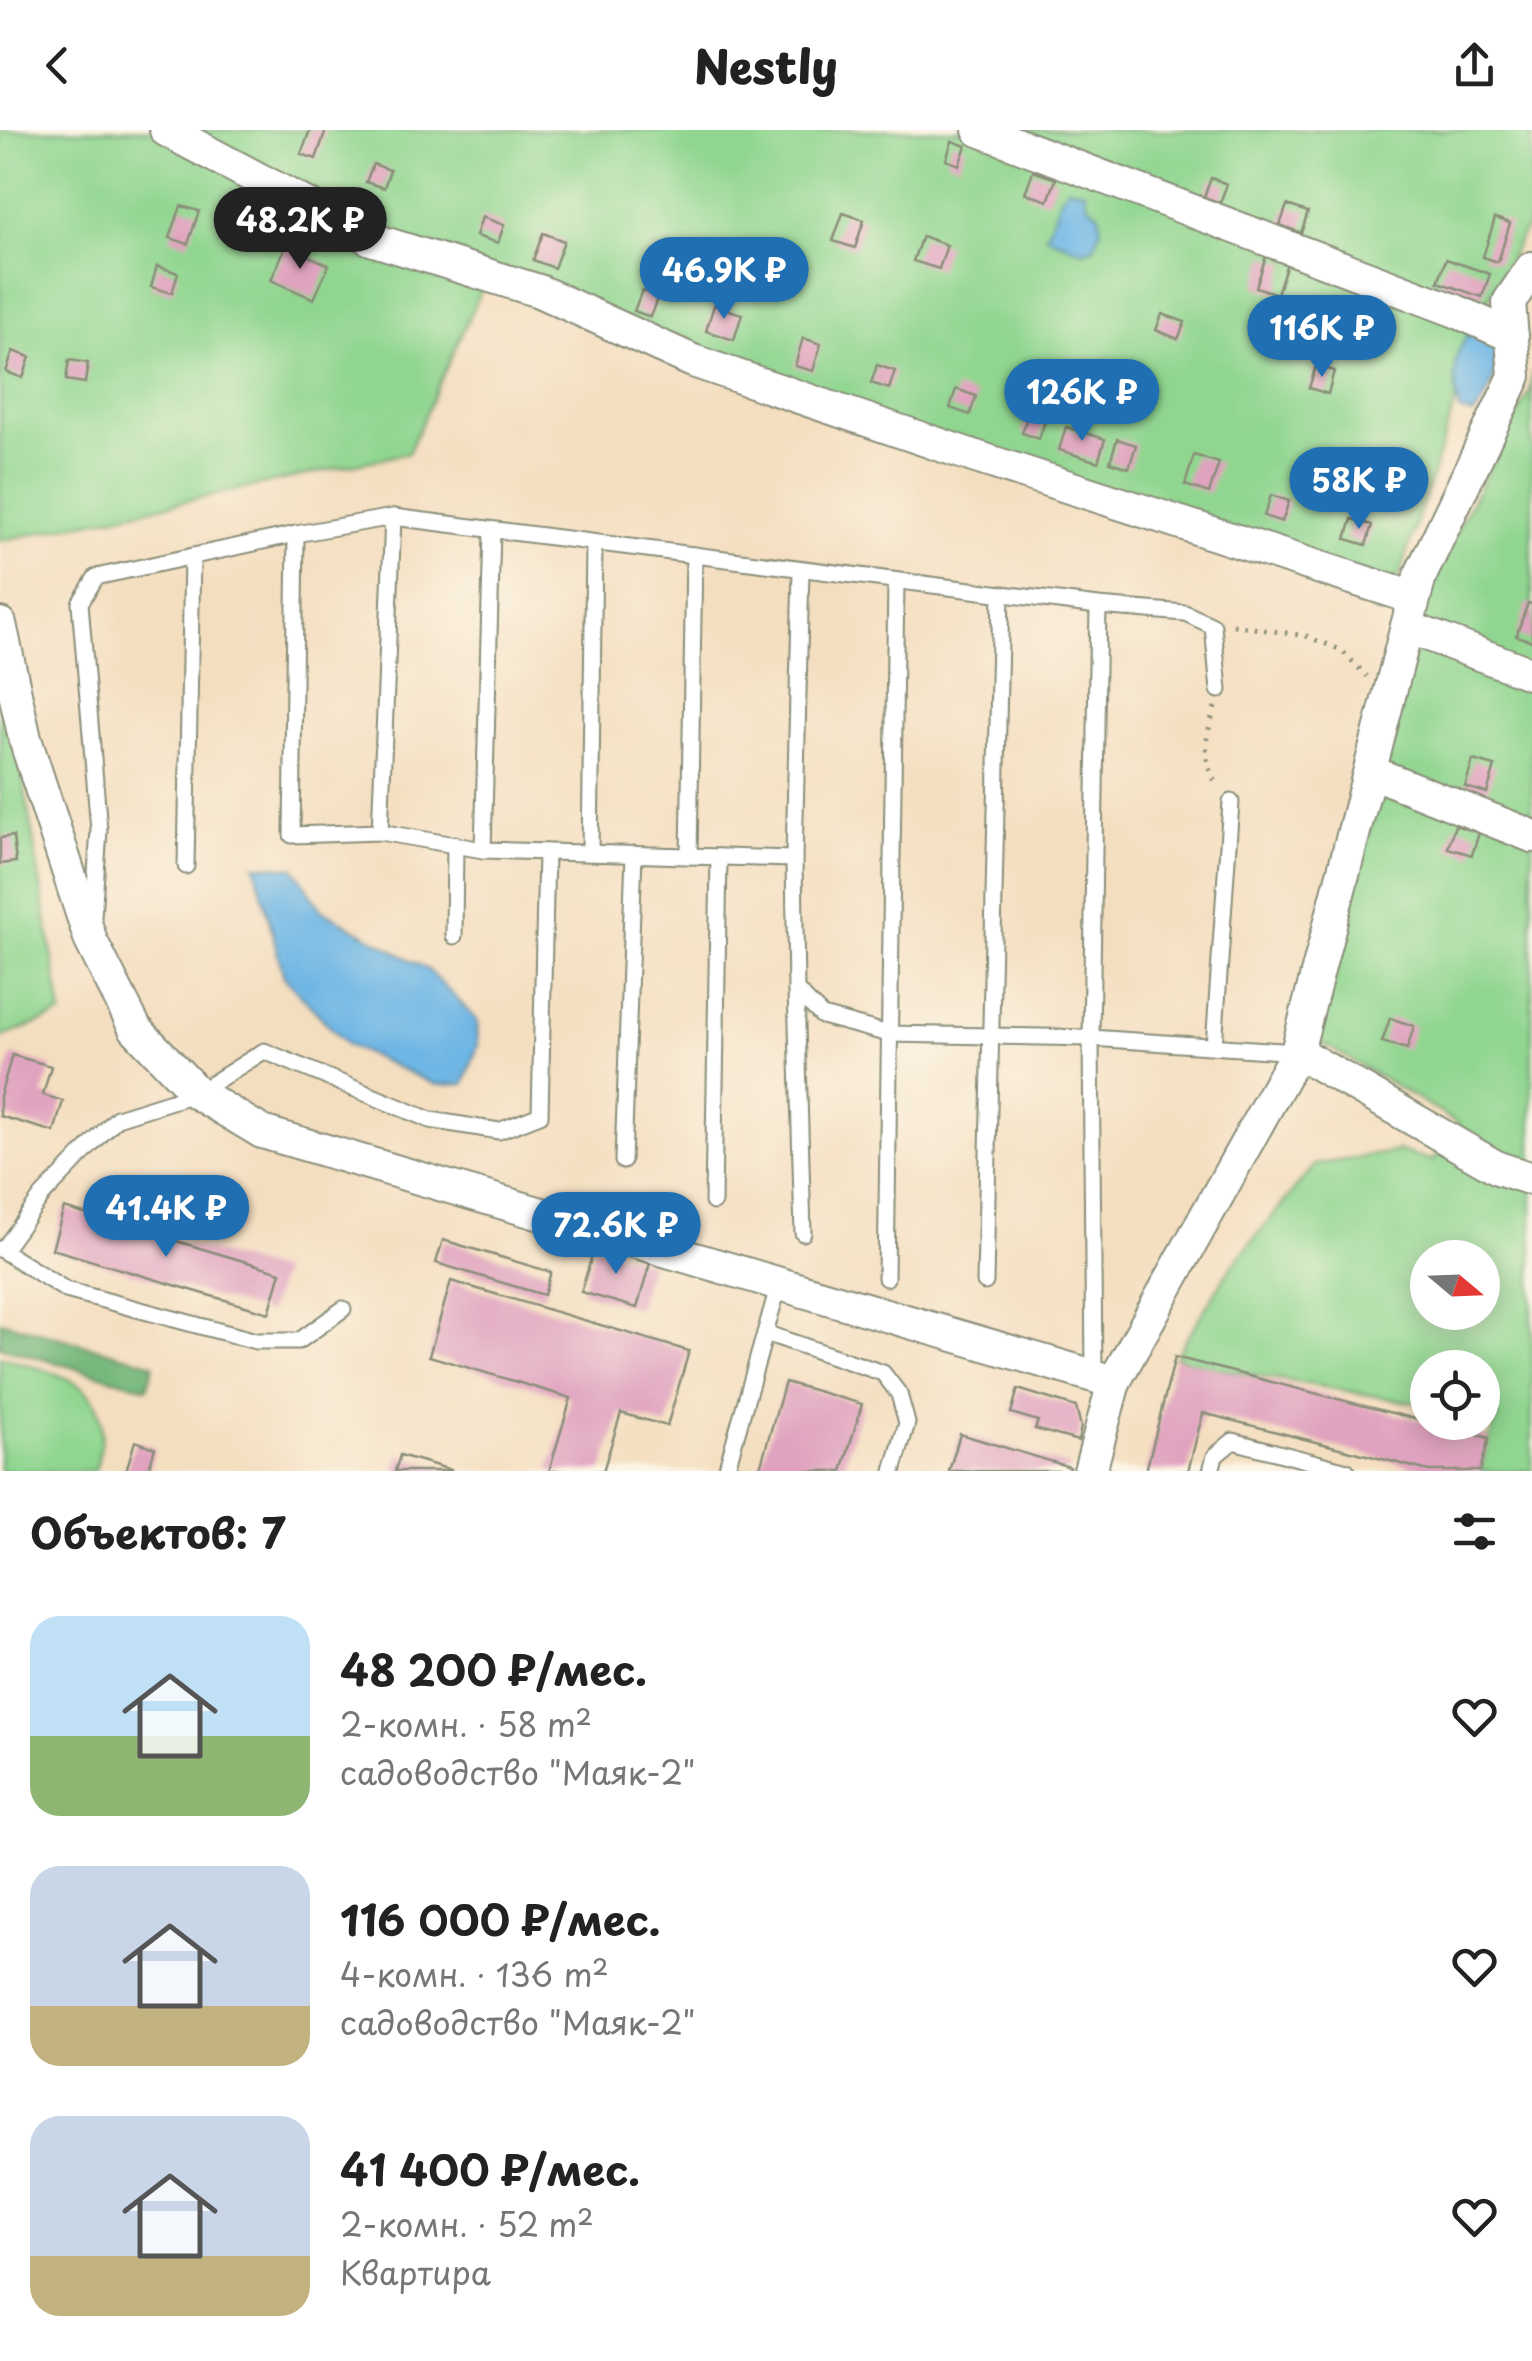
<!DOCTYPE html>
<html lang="ru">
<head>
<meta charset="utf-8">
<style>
	:root { --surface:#fff; --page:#f6f6f6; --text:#222; --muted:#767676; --accent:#1f6fb2 }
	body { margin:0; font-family:"Playpen Sans",sans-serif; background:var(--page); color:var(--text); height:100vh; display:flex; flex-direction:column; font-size:38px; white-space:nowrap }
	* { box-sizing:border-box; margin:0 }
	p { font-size:32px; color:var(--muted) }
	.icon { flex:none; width:55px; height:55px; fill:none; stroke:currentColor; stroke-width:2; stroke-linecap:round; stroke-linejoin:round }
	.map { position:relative; height:1341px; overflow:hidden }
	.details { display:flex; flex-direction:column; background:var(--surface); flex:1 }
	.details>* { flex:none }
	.needle { width:65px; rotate:109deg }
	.tools { position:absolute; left:1410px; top:1110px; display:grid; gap:20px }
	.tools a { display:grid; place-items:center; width:90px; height:90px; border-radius:50%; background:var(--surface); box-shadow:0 5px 25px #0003; font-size:50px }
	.price { position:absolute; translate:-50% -85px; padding:0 22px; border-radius:35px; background:var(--accent); color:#fff; font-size:32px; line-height:65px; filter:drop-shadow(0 2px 5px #0008) }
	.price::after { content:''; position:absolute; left:50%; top:60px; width:30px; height:22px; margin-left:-15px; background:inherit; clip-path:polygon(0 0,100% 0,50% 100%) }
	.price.active { background:#222; color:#fff }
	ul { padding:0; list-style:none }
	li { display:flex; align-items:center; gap:30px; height:250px; padding:0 30px }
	li span { display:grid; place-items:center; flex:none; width:280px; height:200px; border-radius:30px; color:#555 }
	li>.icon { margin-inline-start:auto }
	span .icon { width:120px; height:120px; fill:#fffc; stroke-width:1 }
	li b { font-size:42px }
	h2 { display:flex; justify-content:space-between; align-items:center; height:120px; padding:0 30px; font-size:42px }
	header { display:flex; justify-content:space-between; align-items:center; height:130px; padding:0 30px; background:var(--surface); font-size:45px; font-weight:800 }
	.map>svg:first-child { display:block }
	.green { fill:#90d690; stroke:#588a62; stroke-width:2.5; fill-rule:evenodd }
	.forest { fill:#74b77a; stroke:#4a7a57; stroke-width:2.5 }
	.water { fill:#6db6e5; stroke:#467a8c; stroke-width:2.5 }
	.building { fill:#e0a3bf }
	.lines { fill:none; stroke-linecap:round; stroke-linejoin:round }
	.lane-casing { stroke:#8a8e7a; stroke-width:19 }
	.street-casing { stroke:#8a8e7a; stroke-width:36 }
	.path { stroke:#8a8e7a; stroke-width:5; stroke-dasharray:2.5 8; stroke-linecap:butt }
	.lane { stroke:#fff; stroke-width:15 }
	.street { stroke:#fff; stroke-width:32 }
</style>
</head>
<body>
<header><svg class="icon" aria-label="back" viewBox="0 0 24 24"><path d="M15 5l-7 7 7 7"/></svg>Nestly<svg class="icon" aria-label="share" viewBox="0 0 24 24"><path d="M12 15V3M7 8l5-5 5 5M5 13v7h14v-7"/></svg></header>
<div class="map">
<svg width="1532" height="1341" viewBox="0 0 1532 1341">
	<rect width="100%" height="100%" fill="#fcf5e5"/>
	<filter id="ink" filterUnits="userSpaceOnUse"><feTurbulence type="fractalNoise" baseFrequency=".01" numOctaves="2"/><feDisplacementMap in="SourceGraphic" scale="20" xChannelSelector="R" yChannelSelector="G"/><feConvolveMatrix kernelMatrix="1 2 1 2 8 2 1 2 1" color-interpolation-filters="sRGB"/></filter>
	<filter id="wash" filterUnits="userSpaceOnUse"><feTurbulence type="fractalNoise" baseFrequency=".0048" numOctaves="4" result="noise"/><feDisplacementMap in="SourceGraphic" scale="40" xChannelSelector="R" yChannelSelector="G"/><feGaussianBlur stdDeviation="2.25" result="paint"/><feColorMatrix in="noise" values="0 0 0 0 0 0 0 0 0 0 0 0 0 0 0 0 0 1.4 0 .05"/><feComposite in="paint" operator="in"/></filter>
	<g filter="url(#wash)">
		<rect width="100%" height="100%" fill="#f4dec0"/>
		<g class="green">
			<path d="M 0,0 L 1532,0 L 1532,86 L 1490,166 L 1393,465 L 483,156 L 408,323 L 0,411 Z"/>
			<path d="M 1532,241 L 1532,1341 L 1480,1341 L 1489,1308 L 1498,1288 L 1483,1285 L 1482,1238 L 1428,1238 L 1427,1275 L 1215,1238 L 1175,1227 L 1231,1137 L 1315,1035 L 1399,1021 L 1434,1031 L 1459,994 L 1317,910 L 1434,443 L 1530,261 ZM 1428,1128 L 1482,1128 L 1482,1182 L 1428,1182 Z"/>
			<path d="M 0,509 L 62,884 L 0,908 Z"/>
			<path d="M 0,1227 C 70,1247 120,1253 95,1341 L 0,1341 Z"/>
		</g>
		<path class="forest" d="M 0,1191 L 154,1234 L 147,1258 L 0,1217 Z"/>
		<g class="water">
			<path d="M 1068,57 L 1085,61 L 1086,73 L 1099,84 L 1101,98 L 1094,117 L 1083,121 L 1046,106 L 1061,67 Z"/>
			<path d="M 1474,198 L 1497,210 C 1499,241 1493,260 1474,285 L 1459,281 C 1453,250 1450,222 1474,198 Z"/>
			<path d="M 255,735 L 294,738 L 320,779 L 428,840 L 477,890 L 478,915 L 464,954 L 436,955 L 347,915 L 284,847 Z"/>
		</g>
		<g id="blocks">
			<g class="building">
				<path d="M 310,0 L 326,0 L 316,29 L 301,24 Z"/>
				<path d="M 952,11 L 966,16 L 959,35 L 946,30 Z"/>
				<path d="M 373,34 L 390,40 L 384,58 L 366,52 Z"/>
				<path d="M 1033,41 L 1056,49 L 1048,71 L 1025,63 Z"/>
				<path d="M 1211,48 L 1227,54 L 1220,73 L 1204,67 Z"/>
				<path d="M 1287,75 L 1308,82 L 1301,103 L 1280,95 Z"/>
				<path d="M 181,76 L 199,81 L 188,114 L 170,108 Z"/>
				<path d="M 843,83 L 864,90 L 855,118 L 833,111 Z"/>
				<path d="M 482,87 L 504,95 L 498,113 L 476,106 Z"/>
				<path d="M 1495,88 L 1510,93 L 1498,132 L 1483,127 Z"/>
				<path d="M 543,103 L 564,111 L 554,138 L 533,130 Z"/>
				<path d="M 922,106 L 947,115 L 939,139 L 913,131 Z"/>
				<path d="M 286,116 L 329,135 L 314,169 L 271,150 Z"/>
				<path d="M 1266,126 L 1287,133 L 1277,164 L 1256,157 Z"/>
				<path d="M 1446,129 L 1490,144 L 1482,167 L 1438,152 Z"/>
				<path d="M 157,136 L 178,143 L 172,163 L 151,157 Z"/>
				<path d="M 642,160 L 658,166 L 650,187 L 634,181 Z"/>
				<path d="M 714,175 L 742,184 L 734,210 L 706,201 Z"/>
				<path d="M 1162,184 L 1185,192 L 1178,209 L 1156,200 Z"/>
				<path d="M 803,208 L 821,214 L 813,241 L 795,236 Z"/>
				<path d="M 13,221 L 30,227 L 23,248 L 6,242 Z"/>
				<path d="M 69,230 L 88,233 L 85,253 L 66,250 Z"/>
				<path d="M 877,235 L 895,241 L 889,259 L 871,253 Z"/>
				<path d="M 1316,236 L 1334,241 L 1328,264 L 1309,258 Z"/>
				<path d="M 956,259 L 976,266 L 970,285 L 950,278 Z"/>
				<path d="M 1027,286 L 1045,291 L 1039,309 L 1022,303 Z"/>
				<path d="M 1066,297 L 1105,309 L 1098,332 L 1059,320 Z"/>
				<path d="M 1117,309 L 1136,315 L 1129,338 L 1110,332 Z"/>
				<path d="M 1194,325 L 1219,333 L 1209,363 L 1185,355 Z"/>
				<path d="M 1271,365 L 1289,371 L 1282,392 L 1264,386 Z"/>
				<path d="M 1352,389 L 1372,395 L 1366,415 L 1346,409 Z"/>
				<path d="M 1528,473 L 1532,474 L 1532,511 L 1516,506 Z"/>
				<path d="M 1473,630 L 1495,636 L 1487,663 L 1465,657 Z"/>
				<path d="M 1455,695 L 1479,703 L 1472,725 L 1448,718 Z"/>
				<path d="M 13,706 L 16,732 L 0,734 L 0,708 Z"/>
				<path d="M 1390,888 L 1414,896 L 1407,919 L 1382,912 Z"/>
				<path d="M 12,925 L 51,936 L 43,965 L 63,971 L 54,1002 L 0,986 L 0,966 Z"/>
				<path d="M 64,1078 L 281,1142 L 269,1183 L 52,1119 Z"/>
				<path d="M 443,1110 L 551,1142 L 544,1165 L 436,1133 Z"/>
				<path d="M 595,1116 L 650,1133 L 637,1178 L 581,1162 Z"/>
				<path d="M 451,1151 L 689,1221 L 667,1296 L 621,1283 L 603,1341 L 549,1341 L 571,1268 L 429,1226 Z"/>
				<path d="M 1175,1227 L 1489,1308 L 1480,1341 L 1429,1341 L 1203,1283 L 1188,1341 L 1146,1341 Z"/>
				<path d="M 785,1252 L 862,1274 L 842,1341 L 759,1341 Z"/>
				<path d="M 1018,1259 L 1076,1277 L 1081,1297 L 1078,1311 L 1035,1299 L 1038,1291 L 1011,1283 Z"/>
				<path d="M 960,1304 L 1070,1337 L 1069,1341 L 949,1341 Z"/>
				<path d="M 135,1311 L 155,1318 L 148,1341 L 126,1341 Z"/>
				<path d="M 400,1325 L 451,1340 L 451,1341 L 395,1341 Z"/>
			</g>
		</g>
	</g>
	<g filter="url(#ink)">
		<use href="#blocks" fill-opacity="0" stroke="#8a8e7a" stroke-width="2.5"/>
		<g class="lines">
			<defs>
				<g id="lane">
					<path d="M 296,404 L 292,705 L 380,702 L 483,720 L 794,729"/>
					<path d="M 801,439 L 794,729 L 796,860 L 822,886 L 889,904 L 1091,908 L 1297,922"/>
					<path d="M 380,702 L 393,387"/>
					<path d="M 483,720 L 492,400"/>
					<path d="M 590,723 L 594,413"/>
					<path d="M 689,726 L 694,425"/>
					<path d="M 186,736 L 192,426"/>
					<path d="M 93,787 L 99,700 L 80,473 L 96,447 L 296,404 L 393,387 L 1098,476 L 1185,483 L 1213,496 L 1219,560"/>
					<path d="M 454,806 L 455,714"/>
					<path d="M 796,860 L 803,1103"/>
					<path d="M 1214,916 L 1231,672"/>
					<path d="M 623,1031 L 634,724"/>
					<path d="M 713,1072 L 719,727"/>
					<path d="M 0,1119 L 66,1160 L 256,1211 L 299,1211 L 343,1179"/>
					<path d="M 3,1120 L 42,1066 L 117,988 L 197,963 L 264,921 L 430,990 L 499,1001 L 540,985 L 546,722"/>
					<path d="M 886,1148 L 896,451"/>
					<path d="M 985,1152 L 1001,464"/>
					<path d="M 765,1203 L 883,1243 L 899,1264 L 907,1293 L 893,1341"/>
					<path d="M 1094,1246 L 1091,908 L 1098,476"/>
					<path d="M 726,1341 L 779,1154"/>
					<path d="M 1211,1341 L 1215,1326 L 1233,1311 L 1347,1341"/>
				</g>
				<g id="street">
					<path d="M 166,0 L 371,109 L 539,161 L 693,231 L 976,327 L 1414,468"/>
					<path d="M 979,0 L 1456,181 L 1512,206"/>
					<path d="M 0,494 L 25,609 L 91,811 L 135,898 L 197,963 L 262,1002 L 1114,1252"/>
					<path d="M 1407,497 L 1532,544"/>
					<path d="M 1371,642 L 1532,706"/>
					<path d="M 1297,922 L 1498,1038 L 1532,1049"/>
					<path d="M 1090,1341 L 1114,1252 L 1297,922 L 1420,446 L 1515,246 L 1509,172 L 1532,138"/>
				</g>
			</defs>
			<use href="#lane" class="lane-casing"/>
			<use href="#street" class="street-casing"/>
			<g class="path">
				<path d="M 1233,495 L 1306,506 L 1341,520 L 1367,546"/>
				<path d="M 1215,577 C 1206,607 1200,629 1218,656"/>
			</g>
			<use href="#lane" class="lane"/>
			<use href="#street" class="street"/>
		</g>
	</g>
</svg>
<div class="tools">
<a><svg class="needle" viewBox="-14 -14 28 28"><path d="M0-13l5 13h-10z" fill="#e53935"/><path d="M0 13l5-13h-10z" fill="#767676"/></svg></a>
<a><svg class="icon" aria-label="locate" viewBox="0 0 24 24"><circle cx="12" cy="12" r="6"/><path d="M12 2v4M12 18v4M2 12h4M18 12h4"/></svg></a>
</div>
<b class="price active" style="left:300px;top:142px">48.2K ₽</b>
<b class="price" style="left:724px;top:192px">46.9K ₽</b>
<b class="price" style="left:1322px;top:250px">116K ₽</b>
<b class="price" style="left:1082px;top:314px">126K ₽</b>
<b class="price" style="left:1359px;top:402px">58K ₽</b>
<b class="price" style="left:166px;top:1130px">41.4K ₽</b>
<b class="price" style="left:616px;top:1147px">72.6K ₽</b>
</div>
<section class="details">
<h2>Объектов: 7<svg class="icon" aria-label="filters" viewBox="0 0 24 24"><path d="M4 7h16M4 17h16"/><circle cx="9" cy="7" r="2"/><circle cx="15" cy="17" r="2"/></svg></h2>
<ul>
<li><span style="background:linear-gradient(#bfe0f5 60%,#8fb573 0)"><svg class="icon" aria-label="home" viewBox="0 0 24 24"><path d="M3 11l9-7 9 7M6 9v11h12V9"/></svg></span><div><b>48 200 ₽/мес.</b><p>2-комн. · 58 m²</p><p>садоводство &quot;Маяк-2&quot;</p></div><svg class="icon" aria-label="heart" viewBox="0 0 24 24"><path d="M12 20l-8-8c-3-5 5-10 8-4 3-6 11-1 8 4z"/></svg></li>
<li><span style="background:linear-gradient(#c9d6e8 70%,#c2b280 0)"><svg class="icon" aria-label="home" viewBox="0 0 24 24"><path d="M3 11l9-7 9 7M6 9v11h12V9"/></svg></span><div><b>116 000 ₽/мес.</b><p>4-комн. · 136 m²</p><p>садоводство &quot;Маяк-2&quot;</p></div><svg class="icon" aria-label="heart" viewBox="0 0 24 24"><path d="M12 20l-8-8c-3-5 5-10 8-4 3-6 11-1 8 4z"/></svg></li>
<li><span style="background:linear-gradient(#c9d6e8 70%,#c2b280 0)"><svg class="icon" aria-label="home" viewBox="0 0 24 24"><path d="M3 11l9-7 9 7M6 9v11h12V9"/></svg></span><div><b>41 400 ₽/мес.</b><p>2-комн. · 52 m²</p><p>Квартира</p></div><svg class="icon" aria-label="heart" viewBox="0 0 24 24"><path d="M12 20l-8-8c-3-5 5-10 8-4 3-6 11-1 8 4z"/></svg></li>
</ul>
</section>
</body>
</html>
